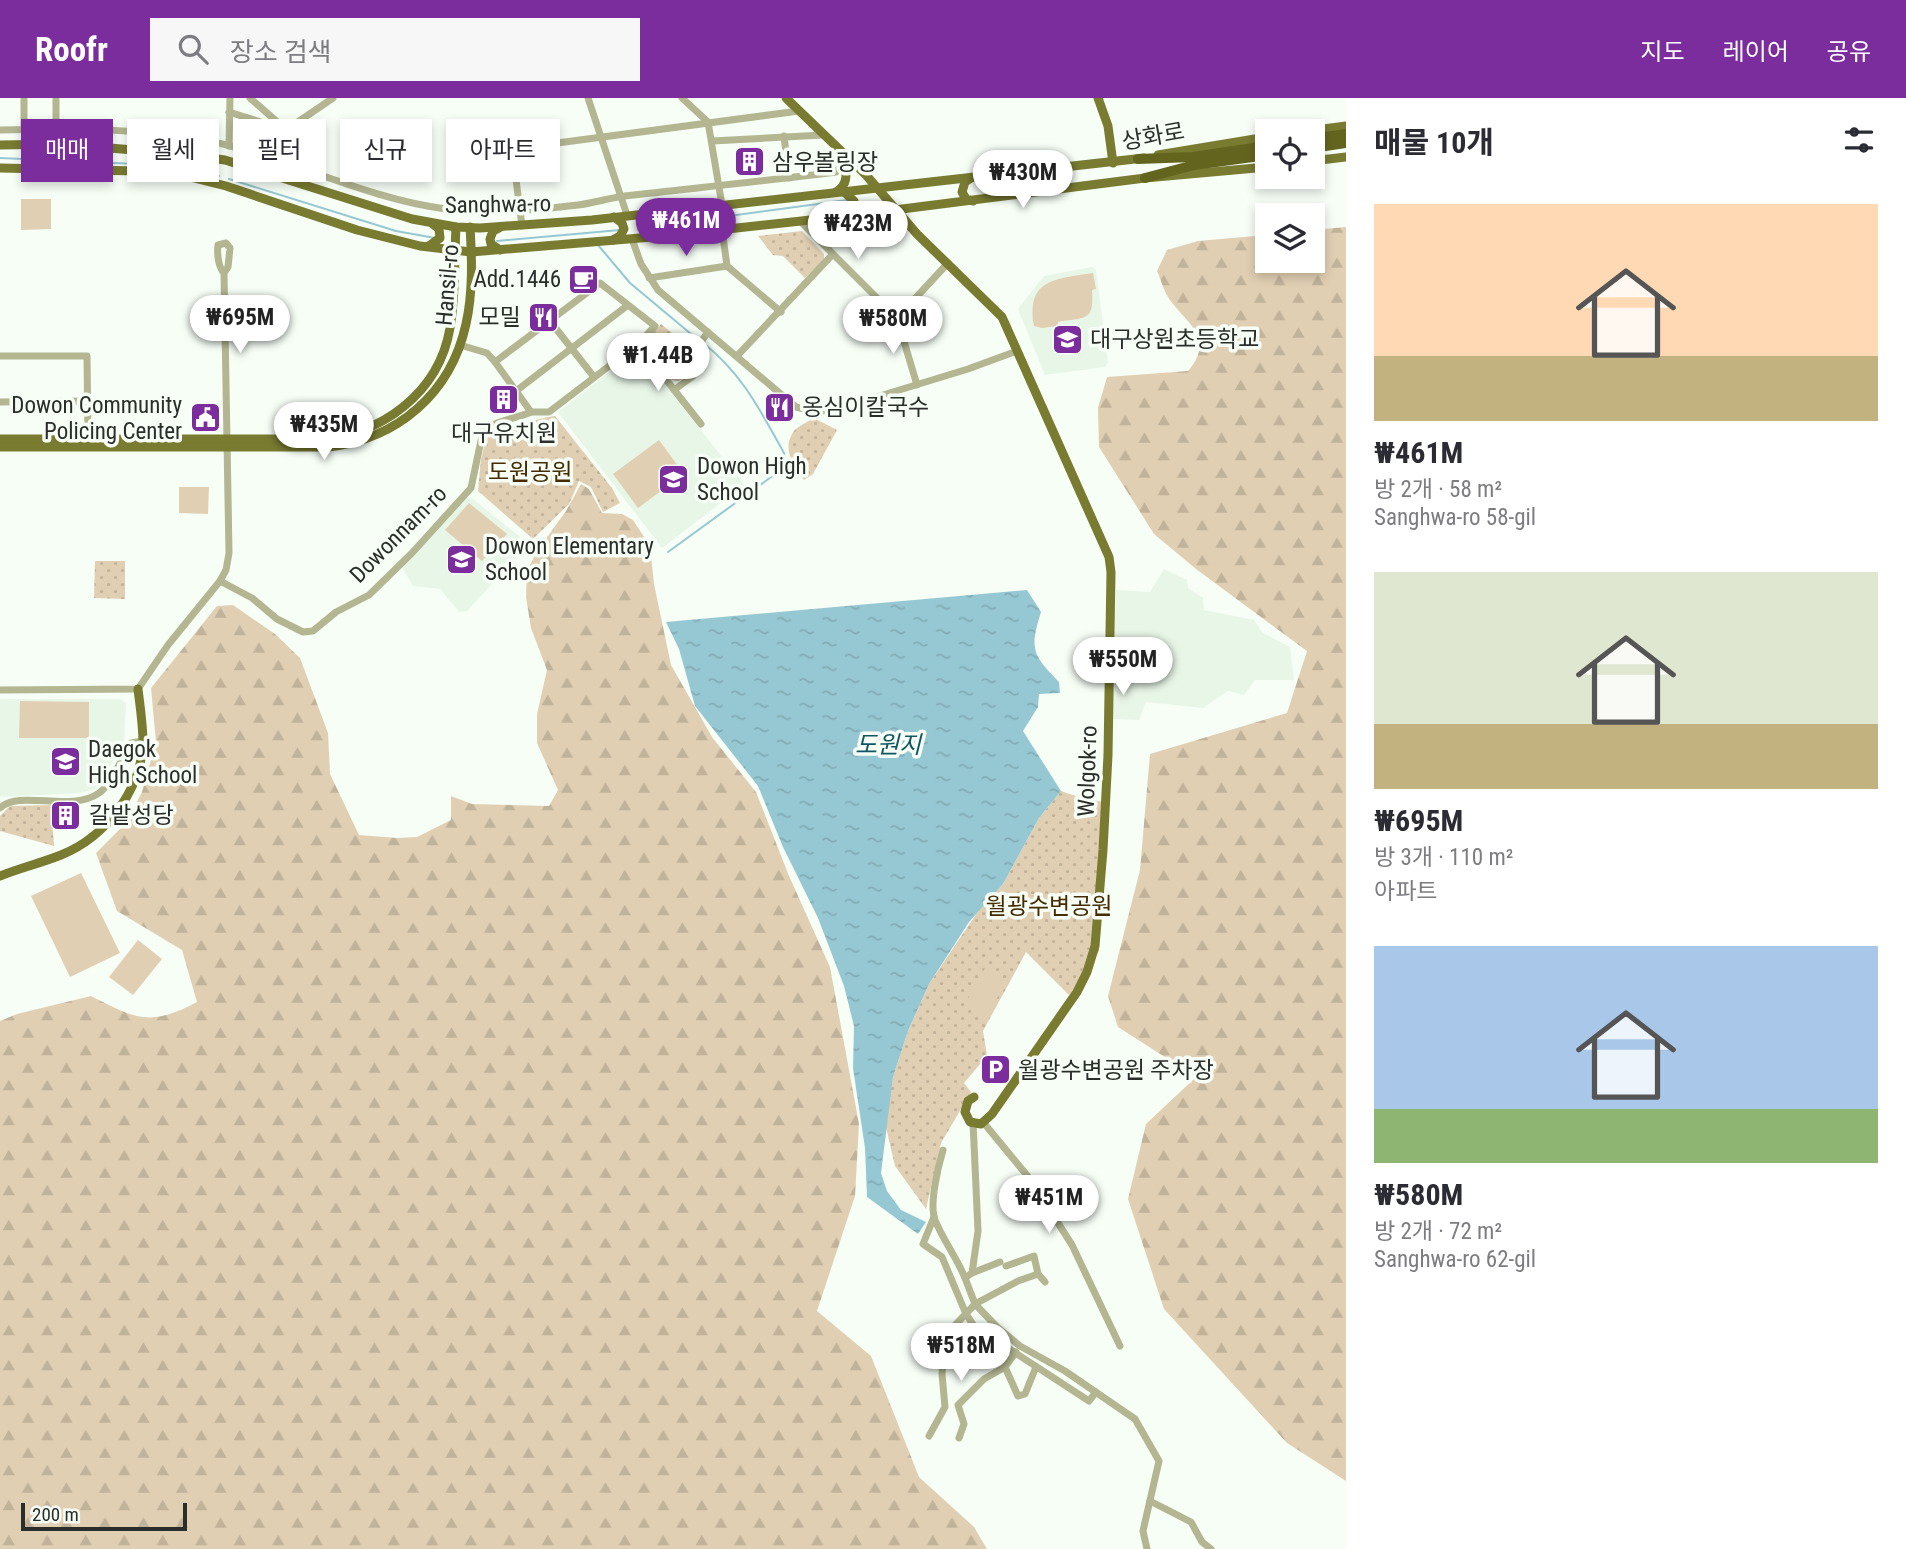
<!DOCTYPE html>
<html lang="ko">
<head>
<meta charset="utf-8">
<style>
	:root { --surface:#fff; --page:#f7f7f7; --text:#2b2b33; --muted:#7c7c81; --accent:#7b2d9d }
	body { margin:0; font-family:"Roboto Condensed","Noto Sans KR",sans-serif; background:var(--page); color:var(--text); height:100vh; display:flex; flex-direction:column; font-size:26px; white-space:nowrap }
	* { box-sizing:border-box; margin:0 }
	p { font-size:23px; color:var(--muted) }
	.icon { flex:none; width:38px; height:38px; fill:none; stroke:currentColor; stroke-width:2; stroke-linecap:round; stroke-linejoin:round }
	.map { position:relative; flex:1; overflow:hidden }
	.panel { display:flex; flex-direction:column; background:var(--surface); width:560px }
	.panel>* { flex:none }
	.top-card { position:absolute; left:21px; top:21px; width:665px; height:63px; display:flex; gap:14px }
	.fabs { position:absolute; left:1255px; top:21px; display:grid; gap:14px }
	.fabs a { display:grid; place-items:center; width:70px; height:70px; border-radius:0px; background:var(--surface); box-shadow:0 4px 10px #0003; font-size:35px }
	.scale { position:absolute; left:21px; bottom:18px; width:166px; box-sizing:border-box; padding-left:7px; border:4px solid #2a2d2a; border-top:0; font-size:19px; line-height:24px; white-space:nowrap; color:#2a2d2a; -webkit-text-stroke:5px #f6fef6; paint-order:stroke }
	.price { position:absolute; translate:-50% -60px; padding:0 16px; border-radius:24px; background:#fff; color:#222; font-size:23px; line-height:46px; filter:drop-shadow(0 2px 4px #0008) }
	.price::after { content:''; position:absolute; left:50%; top:42px; width:21px; height:16px; margin-left:-10px; background:inherit; clip-path:polygon(0 0,100% 0,50% 100%) }
	.price.current { background:var(--accent); color:#fff }
	ul { padding:0; list-style:none }
	li { display:grid; align-content:center; gap:14px; height:371px; padding:0 28px }
	li span { display:grid; place-items:center; height:217px; border-radius:0px; color:#555 }
	li>.icon { margin-inline-start:auto }
	span .icon { width:126px; height:126px; fill:#fffc; stroke-width:1 }
	li b { font-size:30px }
	h2 { display:flex; justify-content:space-between; align-items:center; height:84px; padding:0 28px; font-size:30px }
	.pill { padding:0 24px; border-radius:0px; background:var(--surface); box-shadow:0 4px 10px #0003; font-size:24px; line-height:63px }
	.pill.current { background:var(--accent); color:#fff }
	header { display:flex; align-items:center; gap:42px; box-sizing:border-box; height:98px; padding:0 35px; background:var(--accent); color:#fff }
	header strong { font-size:33px }
	nav { display:flex; gap:38px; margin-inline-start:auto; font-size:24px }
	.search { width:490px; height:63px; background:var(--page); display:flex; align-items:center; gap:18px; box-sizing:border-box; padding:0 24px; border-radius:0px; color:var(--muted); font-size:26px }
	main { display:flex; flex:1; min-height:0 }
	.map>svg:first-child { display:block }
	.built { fill:#e8f6e7 }
	.grass { fill:url(#grass-dots) }
	.forest { fill:url(#forest-firs) }
	.pitch { fill:#e1cfb3 }
	.water { fill:url(#water-ripples) }
	.lines { fill:none; stroke-linecap:round; stroke-linejoin:round }
	.stream { stroke:#96c8d3; stroke-width:2 }
	.minor { stroke:#b3b691; stroke-width:7 }
	.major { stroke:#797b31; stroke-width:9 }
	.highway { stroke:#63651e; stroke-width:10 }
	.labels { text-anchor:middle; stroke-width:7; stroke-linejoin:round; paint-order:stroke }
	.street-label { font-size:23px; fill:#2a2d2a; stroke:#f6fef6 }
	.poi-label { font-size:23px; fill:#2a2d2a; stroke:#f6fef6; text-anchor:start }
	.park-label { font-size:23px; fill:#442b00; stroke:#f6fef6 }
	.water-label { font-size:24px; font-style:italic; fill:#0f5662; stroke:#f6fef6 }
</style>
</head>
<body>
<header>
<strong>Roofr</strong>
<div class="search"><svg class="icon" aria-label="search" viewBox="0 0 24 24"><circle cx="10" cy="10" r="6"/><path d="M15 15l6 6"/></svg>장소 검색</div>
<nav><a>지도</a><a>레이어</a><a>공유</a></nav>
</header>
<main>
<div class="map">
<svg width="1346" height="1451" viewBox="0 0 1346 1451">
	<defs>
		<pattern id="grass-dots" width="8" height="8" patternUnits="userSpaceOnUse" patternTransform="scale(1.75)"><rect width="8" height="8" fill="#e1cfb3"/><path d="M2 2h.1M6 6h.1" fill="none" stroke="#c1b29a" stroke-width="1.8" stroke-linecap="round"/></pattern>
		<pattern id="forest-firs" width="22" height="20" patternUnits="userSpaceOnUse" patternTransform="scale(1.75)"><rect width="22" height="20" fill="#e1cfb3"/><path d="M5 1l3.5 6h-7zM16 11l3.5 6h-7z" fill="#c1b29a"/></pattern>
		<pattern id="water-ripples" width="26" height="14" patternUnits="userSpaceOnUse" patternTransform="scale(1.75)"><rect width="26" height="14" fill="#96c8d3"/><path d="M2 4q2-2 4 0t4 0M15 11q2-2 4 0t4 0" fill="none" stroke="#81acb5"/></pattern>
	</defs>
	<rect width="100%" height="100%" fill="#f6fef6"/>
	<g class="built">
		<path d="M 1092,169 L 1096,172 L 1108,265 L 1105,269 L 1045,277 L 1018,211 L 1044,178 Z"/>
		<path d="M 638,252 L 744,387 L 662,450 L 558,314 Z"/>
		<path d="M 464,400 L 473,401 L 529,446 L 467,513 L 459,514 L 440,491 L 413,488 L 402,469 Z"/>
		<path d="M 1164,471 L 1187,482 L 1188,490 L 1203,500 L 1204,512 L 1254,522 L 1263,535 L 1290,549 L 1294,582 L 1255,582 L 1244,597 L 1228,593 L 1203,610 L 1146,604 L 1139,622 L 1112,621 L 1116,492 L 1150,494 Z"/>
		<path d="M 0,601 L 120,601 L 126,605 L 124,642 L 101,685 L 95,691 L 80,695 L 0,699 Z"/>
	</g>
	<g class="grass">
		<path d="M 802,133 L 824,156 L 824,162 L 805,180 L 783,158 L 773,157 L 758,138 Z"/>
		<path d="M 661,226 L 690,250 L 689,276 L 679,283 L 672,282 L 644,246 Z"/>
		<path d="M 555,318 L 612,390 L 620,405 L 603,414 L 591,389 L 579,383 L 569,406 L 533,441 L 478,393 L 481,361 L 487,337 C 499,331 509,331 521,327 C 534,322 541,320 555,318 Z"/>
		<path d="M 814,320 L 837,332 L 813,376 L 804,382 C 794,368 781,350 794,333 C 798,328 808,324 814,320 Z"/>
		<path d="M 95,463 L 125,463 L 125,501 L 94,500 Z"/>
		<path d="M 1061,693 L 1084,701 L 1106,704 L 1100,772 L 1099,853 L 1087,874 L 1069,897 L 1026,854 L 983,933 L 987,958 L 964,985 L 971,994 L 941,1045 L 926,1111 L 895,1068 L 885,1025 L 893,979 L 908,933 L 929,886 L 977,815 L 1003,786 L 1039,720 Z"/>
		<path d="M 51,707 L 54,748 L 0,733 L 0,718 L 10,708 Z"/>
	</g>
	<g class="forest">
		<path d="M 1346,129 L 1346,1383 L 1287,1345 L 1164,1211 L 1128,1101 L 1146,1026 L 1196,979 L 1118,929 L 1108,898 L 1140,772 L 1150,656 L 1287,615 L 1307,553 L 1196,471 L 1154,436 L 1099,349 L 1098,310 L 1107,279 L 1188,273 C 1217,239 1185,225 1168,199 C 1163,191 1161,182 1157,173 L 1167,152 L 1198,143 L 1267,137 L 1267,163 L 1312,163 L 1313,132 Z"/>
		<path d="M 581,386 L 589,391 L 602,415 L 622,416 L 633,422 L 650,448 L 654,486 L 671,567 L 712,639 L 756,694 L 789,778 L 830,869 L 859,1026 L 855,1098 L 817,1213 L 871,1258 L 919,1379 L 974,1429 L 987,1451 L 0,1451 L 0,923 L 17,916 L 91,898 C 136,921 150,929 197,904 L 182,852 L 117,813 L 96,755 L 126,725 L 142,694 L 156,644 L 151,590 L 217,508 L 233,507 L 275,536 L 300,560 L 328,635 L 330,676 L 359,737 L 397,740 L 417,739 L 451,722 L 451,698 L 472,706 L 549,708 L 558,692 L 537,645 L 537,616 L 547,572 L 531,530 L 526,499 L 527,472 L 540,449 L 566,413 Z"/>
	</g>
	<g class="pitch">
		<path d="M 21,101 L 51,101 L 51,131 L 21,132 Z"/>
		<path d="M 1093,175 L 1096,191 L 1092,192 C 1094,221 1088,220 1062,223 L 1058,224 L 1057,228 L 1042,230 L 1034,228 C 1026,181 1055,181 1093,175 Z"/>
		<path d="M 659,342 L 684,376 L 638,410 L 613,376 Z"/>
		<path d="M 179,389 L 209,389 L 208,416 L 179,415 Z"/>
		<path d="M 469,405 L 507,436 L 482,463 L 445,432 Z"/>
		<path d="M 20,603 L 89,604 L 89,640 L 19,640 Z"/>
		<path d="M 81,775 L 120,855 L 70,879 L 31,798 Z"/>
		<path d="M 138,842 L 162,861 L 133,897 L 109,879 Z"/>
		<path d="M 985,870 L 1007,882 L 987,918 L 965,906 Z"/>
	</g>
	<path class="water" d="M 1027,492 L 1041,514 C 1029,552 1033,557 1059,584 L 1060,595 L 1039,596 L 1038,609 L 1023,633 L 1061,693 L 1039,720 L 1003,786 L 969,824 L 929,886 L 908,933 L 893,979 L 881,1075 L 887,1093 L 901,1112 L 926,1124 L 918,1136 L 867,1099 L 865,1050 L 853,970 L 854,928 L 844,888 L 818,820 L 783,749 L 758,688 L 695,608 L 679,551 L 666,524 Z"/>
	<g class="lines">
		<g class="stream">
			<path d="M 0,60 L 183,68 L 219,78"/>
			<path d="M 229,81 L 396,133 L 435,140"/>
			<path d="M 648,129 L 847,102"/>
			<path d="M 497,143 L 620,132"/>
			<path d="M 598,147 L 630,185 L 697,241"/>
			<path d="M 668,454 L 767,382 C 777,374 786,369 784,355 C 760,312 742,275 702,244"/>
		</g>
		<g class="minor">
			<path d="M 250,0 L 283,29"/>
			<path d="M 588,0 L 627,117"/>
			<path d="M 682,0 L 708,24 L 722,107"/>
			<path d="M 229,14 L 286,32"/>
			<path d="M 24,31 L 24,0"/>
			<path d="M 56,31 L 56,0"/>
			<path d="M 0,32 C 72,30 157,30 227,47 C 301,66 370,101 446,111 C 489,116 535,112 578,107 C 594,105 609,100 625,98 C 695,90 766,83 836,74 L 843,66 L 843,62"/>
			<path d="M 784,38 L 789,80"/>
			<path d="M 712,43 L 823,37"/>
			<path d="M 229,48 L 230,0"/>
			<path d="M 277,79 L 286,32 L 333,0"/>
			<path d="M 800,123 L 897,220 L 917,287"/>
			<path d="M 522,128 L 512,51 L 799,13"/>
			<path d="M 722,131 L 727,168 L 781,214"/>
			<path d="M 632,141 L 641,166 L 658,192 L 796,309 L 817,314 L 847,308 L 968,271 L 1017,253"/>
			<path d="M 649,180 L 727,168"/>
			<path d="M 897,220 L 948,165"/>
			<path d="M 550,223 L 594,279"/>
			<path d="M 638,246 L 701,326"/>
			<path d="M 460,247 L 487,255 L 495,264 L 600,185 L 655,228 L 638,246 L 549,314 L 531,314 L 516,293 L 628,207"/>
			<path d="M 0,258 L 87,258 L 88,340"/>
			<path d="M 737,258 L 832,157"/>
			<path d="M 495,264 L 516,293"/>
			<path d="M 674,292 L 693,278 L 696,272 L 693,255 L 708,234"/>
			<path d="M 0,304 L 88,303"/>
			<path d="M 220,483 L 252,500 L 277,521 L 303,534 L 313,533 L 336,514 L 369,497 L 412,455 L 471,390 L 483,333 C 497,322 515,321 531,314"/>
			<path d="M 0,592 L 138,591 L 168,547 L 220,483 L 226,472 L 229,455 L 224,175 C 218,169 217,155 218,147 L 226,145 L 230,150 L 228,169 L 224,175"/>
			<path d="M 0,710 C 20,691 71,715 99,695 C 110,688 124,657 131,645 L 143,643"/>
			<path d="M 973,1024 L 978,1133 L 972,1175 L 965,1180 L 975,1206 L 997,1229 L 1020,1248 L 1065,1273 L 1135,1321 L 1159,1363 L 1143,1433 L 1147,1451"/>
			<path d="M 983,1024 L 1030,1081 L 1072,1147 L 1120,1248"/>
			<path d="M 943,1052 C 938,1069 929,1106 935,1122 C 943,1142 957,1160 965,1180"/>
			<path d="M 934,1119 L 923,1146 L 942,1159 L 966,1216 L 974,1228 L 1089,1303 L 1096,1294"/>
			<path d="M 1006,1168 L 1034,1158 L 1038,1176"/>
			<path d="M 972,1175 L 1000,1164"/>
			<path d="M 1005,1269 L 1018,1298 L 1025,1296 L 1036,1269"/>
			<path d="M 929,1338 L 945,1309 L 942,1276 L 945,1238 L 975,1206 L 1018,1183 L 1038,1176 L 1045,1184"/>
			<path d="M 959,1340 L 964,1326 L 958,1307 L 984,1281 L 1005,1269 L 1016,1254"/>
			<path d="M 1150,1403 L 1191,1424 L 1202,1444 L 1211,1451"/>
		</g>
		<g class="major">
			<path d="M 786,0 L 866,77 L 917,136 L 1002,219 L 1109,459 L 1111,474 L 1108,657 L 1103,752 L 1095,848 L 1087,874 L 1077,894 L 992,1016 L 981,1026 L 970,1024 L 965,1014 L 968,1003 L 974,999"/>
			<path d="M 1098,0 L 1108,28 L 1113,65"/>
			<path d="M 1308,33 L 1346,28"/>
			<path d="M 0,47 L 60,46 L 171,55 L 225,62 L 412,121 L 456,129 L 480,130 L 592,122 L 1144,60"/>
			<path d="M 1158,57 L 1267,39"/>
			<path d="M 1312,63 L 1346,59"/>
			<path d="M 0,70 L 137,73 L 186,78 L 226,88 L 357,132 L 420,148 L 471,154 L 664,138 L 847,118 L 1145,80 L 1267,69"/>
			<path d="M 971,80 L 965,84 L 962,94 L 966,101 L 973,103"/>
			<path d="M 843,93 L 854,103 L 852,114 L 847,118"/>
			<path d="M 836,94 C 847,88 848,76 843,66"/>
			<path d="M 499,130 L 493,133 L 490,141 L 491,146 L 500,152"/>
			<path d="M 613,142 L 620,138 L 624,131 L 622,125 L 614,119"/>
			<path d="M 429,148 L 440,140 L 439,131 L 433,126"/>
			<path d="M 0,341 L 317,341 C 381,338 439,295 450,230 C 456,196 454,163 456,129"/>
			<path d="M 0,349 L 328,349 C 398,341 451,295 466,226 C 473,195 472,161 470,129"/>
			<path d="M 0,778 C 20,770 41,765 61,757 C 106,739 141,692 143,645 C 143,627 140,608 138,591"/>
		</g>
		<g class="highway">
			<path d="M 1312,41 L 1346,36"/>
			<path d="M 1312,50 L 1346,45"/>
			<path d="M 1138,61 L 1193,59 L 1267,48"/>
			<path d="M 1145,80 L 1194,67 L 1267,57"/>
		</g>
	</g>
	<defs>
		<symbol id="building-square" viewBox="-11 -11 22 22"><rect x="-9" y="-9" width="18" height="18" rx="4" fill="#7b2d9d" stroke="#f6fef6"/><path d="M-4-6H4V6H1V3H-1V6H-4ZM-2.5-4.3h1.7v1.8h-1.7ZM.8-4.3h1.7v1.8H.8ZM-2.5-1h1.7V.8h-1.7ZM.8-1h1.7V.8H.8Z" fill="#fff"/></symbol>
		<symbol id="cafe-square" viewBox="-11 -11 22 22"><rect x="-9" y="-9" width="18" height="18" rx="4" fill="#7b2d9d" stroke="#f6fef6"/><path d="M-5.5-4.5H6V0H3Q3 3.5 0 3.5H-2.5Q-5.5 3.5-5.5 0ZM3-3.2v2h1.7v-2ZM-6 4.5H4V6H-6Z" fill="#fff"/></symbol>
		<symbol id="restaurant-square" viewBox="-11 -11 22 22"><rect x="-9" y="-9" width="18" height="18" rx="4" fill="#7b2d9d" stroke="#f6fef6"/><path d="M-5-6h1v4h1v-4h1v4h1v-4h1v5L-1.5 .5V6h-2V.5L-5-1ZM5-6V6H3V1.5H1.5Q1.5-4 5-6Z" fill="#fff"/></symbol>
		<symbol id="school-square" viewBox="-11 -11 22 22"><rect x="-9" y="-9" width="18" height="18" rx="4" fill="#7b2d9d" stroke="#f6fef6"/><path d="M0-5L7-2L0 1L-7-2ZM-4 1L0 2.5L4 1V4Q0 6-4 4Z" fill="#fff"/></symbol>
		<symbol id="civic-square" viewBox="-11 -11 22 22"><rect x="-9" y="-9" width="18" height="18" rx="4" fill="#7b2d9d" stroke="#f6fef6"/><path d="M-.6-6.5H3V-4.5H.6V-3L4-1V1h2V6H-6V1h2V-1L-.6-3ZM-1.2 2.5V6h2.4V2.5Z" fill="#fff"/></symbol>
		<symbol id="parking-square" viewBox="-11 -11 22 22"><rect x="-9" y="-9" width="18" height="18" rx="4" fill="#7b2d9d" stroke="#f6fef6"/><path d="M-3.5-5.5H1a3.5 3.5 0 0 1 0 7H-1V5.5H-3.5ZM-1-3.4V-.6H.8a1.4 1.4 0 0 0 0-2.8Z" fill="#fff"/></symbol>
	</defs>
	<g fill-rule="evenodd">
		<use href="#building-square" x="732" y="46" width="35" height="35"/>
		<use href="#cafe-square" x="566" y="164" width="35" height="35"/>
		<use href="#restaurant-square" x="526" y="202" width="35" height="35"/>
		<use href="#school-square" x="1050" y="224" width="35" height="35"/>
		<use href="#building-square" x="486" y="284" width="35" height="35"/>
		<use href="#restaurant-square" x="762" y="292" width="35" height="35"/>
		<use href="#civic-square" x="188" y="302" width="35" height="35"/>
		<use href="#school-square" x="656" y="364" width="35" height="35"/>
		<use href="#school-square" x="444" y="444" width="35" height="35"/>
		<use href="#school-square" x="48" y="646" width="35" height="35"/>
		<use href="#building-square" x="48" y="700" width="35" height="35"/>
		<use href="#parking-square" x="978" y="954" width="35" height="35"/>
	</g>
	<g class="labels">
		<g class="street-label">
			<text transform="translate(1153 38) rotate(-10)" y="8">상화로</text>
			<text transform="translate(498 106) rotate(-1)" y="8">Sanghwa-ro</text>
			<text transform="translate(447 187) rotate(-85)" y="8">Hansil-ro</text>
			<text transform="translate(398 436) rotate(-45)" y="8">Dowonnam-ro</text>
			<text transform="translate(1087 673) rotate(-88)" y="8">Wolgok-ro</text>
		</g>
		<g class="poi-label">
			<text x="772" y="72">삼우볼링장</text>
			<text x="561" y="189" text-anchor="end">Add.1446</text>
			<text x="521" y="227" text-anchor="end">모밀</text>
			<text x="1090" y="249">대구상원초등학교</text>
			<text x="182" y="315" text-anchor="end">Dowon Community<tspan x="182" dy="26">Policing Center</tspan></text>
			<text x="802" y="317">옹심이칼국수</text>
			<text x="504" y="343" text-anchor="middle">대구유치원</text>
			<text x="697" y="376">Dowon High<tspan x="697" dy="26">School</tspan></text>
			<text x="485" y="456">Dowon Elementary<tspan x="485" dy="26">School</tspan></text>
			<text x="88" y="659">Daegok<tspan x="88" dy="26">High School</tspan></text>
			<text x="89" y="725">갈밭성당</text>
			<text x="1018" y="980">월광수변공원 주차장</text>
		</g>
		<g class="park-label">
			<text x="530" y="382">도원공원</text>
			<text x="1049" y="816">월광수변공원</text>
		</g>
		<g class="water-label">
			<text x="888" y="655">도원지</text>
		</g>
	</g>
</svg>
<div class="fabs">
<a><svg class="icon" aria-label="locate" viewBox="0 0 24 24"><circle cx="12" cy="12" r="6"/><path d="M12 2v4M12 18v4M2 12h4M18 12h4"/></svg></a>
<a><svg class="icon" aria-label="layers" viewBox="0 0 24 24"><path d="M12 4l9 5-9 5-9-5zM3 14l9 5 9-5"/></svg></a>
</div>
<div class="scale">200 m</div>
<b class="price" style="left:1023px;top:112px">₩430M</b>
<b class="price current" style="left:686px;top:160px">₩461M</b>
<b class="price" style="left:858px;top:163px">₩423M</b>
<b class="price" style="left:240px;top:257px">₩695M</b>
<b class="price" style="left:893px;top:258px">₩580M</b>
<b class="price" style="left:658px;top:295px">₩1.44B</b>
<b class="price" style="left:324px;top:364px">₩435M</b>
<b class="price" style="left:1123px;top:599px">₩550M</b>
<b class="price" style="left:1049px;top:1137px">₩451M</b>
<b class="price" style="left:961px;top:1285px">₩518M</b>
<div class="top-card">
<a class="pill current">매매</a>
<a class="pill">월세</a>
<a class="pill">필터</a>
<a class="pill">신규</a>
<a class="pill">아파트</a>
</div>
</div>
<section class="panel">
<h2>매물 10개<svg class="icon" aria-label="filters" viewBox="0 0 24 24"><path d="M4 7h16M4 17h16"/><circle cx="9" cy="7" r="2"/><circle cx="15" cy="17" r="2"/></svg></h2>
<ul>
<li><span style="background:linear-gradient(#ffd9b3 70%,#c2b280 0)"><svg class="icon" aria-label="home" viewBox="0 0 24 24"><path d="M3 11l9-7 9 7M6 9v11h12V9"/></svg></span><div><b>₩461M</b><p>방 2개 · 58 m²</p><p>Sanghwa-ro 58-gil</p></div></li>
<li><span style="background:linear-gradient(#dfe7d0 70%,#c2b280 0)"><svg class="icon" aria-label="home" viewBox="0 0 24 24"><path d="M3 11l9-7 9 7M6 9v11h12V9"/></svg></span><div><b>₩695M</b><p>방 3개 · 110 m²</p><p>아파트</p></div></li>
<li><span style="background:linear-gradient(#a9c7e8 75%,#8fb573 0)"><svg class="icon" aria-label="home" viewBox="0 0 24 24"><path d="M3 11l9-7 9 7M6 9v11h12V9"/></svg></span><div><b>₩580M</b><p>방 2개 · 72 m²</p><p>Sanghwa-ro 62-gil</p></div></li>
</ul>
</section>
</main>
</body>
</html>
